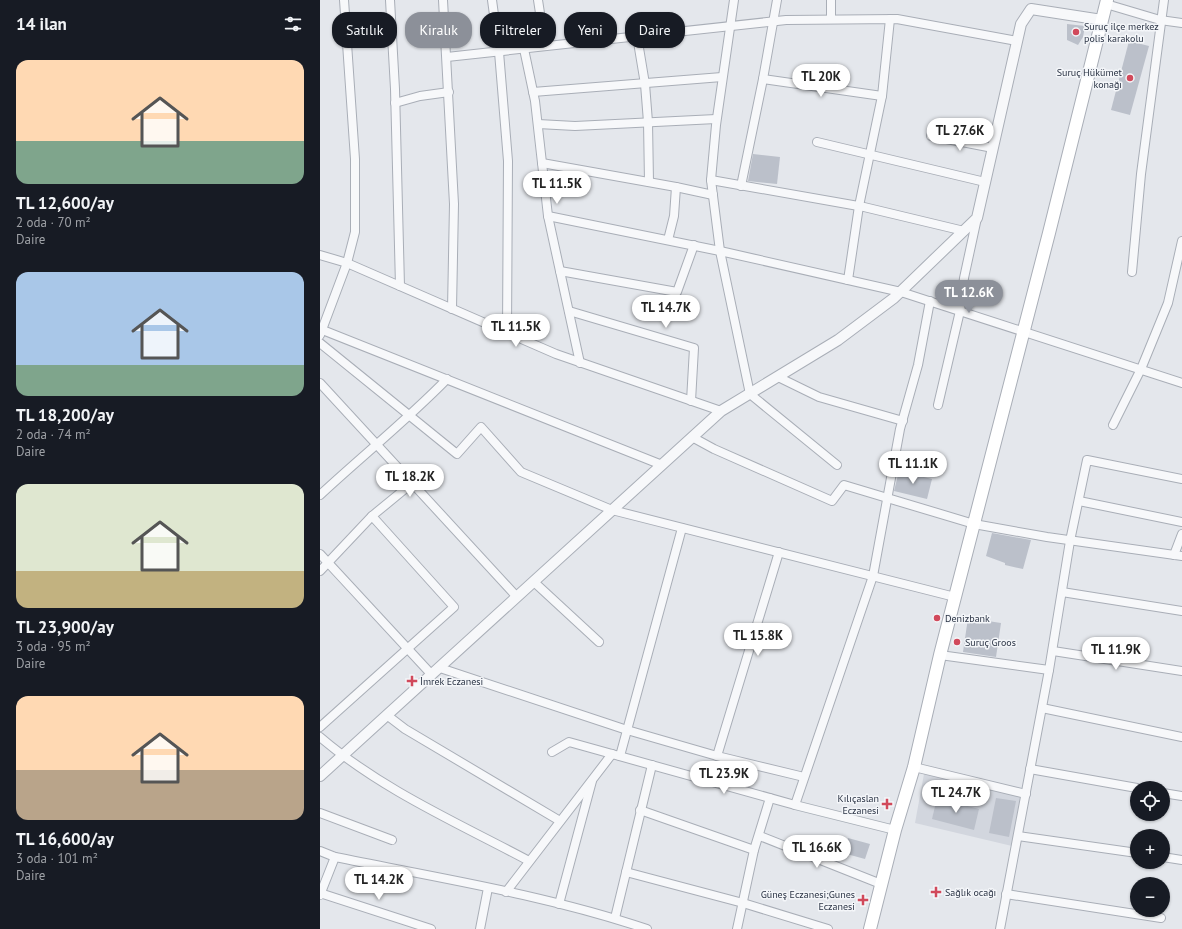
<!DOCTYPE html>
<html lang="tr">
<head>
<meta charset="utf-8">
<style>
	:root { --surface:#171b24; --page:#242831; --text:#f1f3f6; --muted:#9ea1a6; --accent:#8c9099 }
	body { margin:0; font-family:"PT Sans",sans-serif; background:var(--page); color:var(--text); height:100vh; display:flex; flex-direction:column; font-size:15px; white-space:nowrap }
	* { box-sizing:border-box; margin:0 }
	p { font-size:13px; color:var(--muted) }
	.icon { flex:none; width:22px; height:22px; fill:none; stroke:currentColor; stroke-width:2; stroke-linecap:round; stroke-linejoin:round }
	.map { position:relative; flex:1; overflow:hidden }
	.drawer { display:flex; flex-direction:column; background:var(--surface); width:320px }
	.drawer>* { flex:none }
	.top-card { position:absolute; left:12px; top:12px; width:380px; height:36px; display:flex; gap:8px }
	.controls { position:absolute; left:810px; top:781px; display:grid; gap:8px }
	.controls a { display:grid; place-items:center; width:40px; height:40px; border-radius:50%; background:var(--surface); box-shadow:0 1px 3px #0004; font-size:20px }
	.price { position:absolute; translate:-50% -34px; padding:0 9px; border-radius:14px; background:#fff; color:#222; font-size:13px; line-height:26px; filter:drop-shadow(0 1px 2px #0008) }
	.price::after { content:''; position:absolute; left:50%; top:24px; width:12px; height:9px; margin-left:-6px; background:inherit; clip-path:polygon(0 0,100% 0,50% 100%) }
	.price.current { background:var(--accent); color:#fff }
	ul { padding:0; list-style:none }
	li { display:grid; align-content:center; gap:8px; height:212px; padding:0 16px }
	li span { display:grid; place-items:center; height:124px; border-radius:12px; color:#555 }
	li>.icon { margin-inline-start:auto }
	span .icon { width:72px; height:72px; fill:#fffc; stroke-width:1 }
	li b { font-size:17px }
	h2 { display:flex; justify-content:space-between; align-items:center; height:48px; padding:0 16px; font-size:17px }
	.chip { padding:0 14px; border-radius:16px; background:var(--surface); box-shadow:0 1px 3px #0004; font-size:14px; line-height:36px }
	.chip.current { background:var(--accent); color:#fff }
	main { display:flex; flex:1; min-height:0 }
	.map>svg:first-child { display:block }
	.built { fill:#d2d6de }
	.building { fill:#bbc0ca }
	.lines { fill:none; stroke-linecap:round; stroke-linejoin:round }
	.minor-casing { stroke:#a9aeb7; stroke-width:10 }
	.tertiary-casing { stroke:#a9aeb7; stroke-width:12 }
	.secondary-casing { stroke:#a9aeb7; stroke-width:14 }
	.minor { stroke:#f7f8fa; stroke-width:8 }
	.tertiary { stroke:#f7f8fa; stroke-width:10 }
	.secondary { stroke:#fff; stroke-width:12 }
	.poi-dot { fill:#d1495b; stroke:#f4f6f9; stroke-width:1.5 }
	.labels { text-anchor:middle; stroke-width:3; stroke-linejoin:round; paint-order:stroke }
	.poi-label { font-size:10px; fill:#2b3445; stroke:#f4f6f9; text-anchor:start }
</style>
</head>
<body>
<main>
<section class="drawer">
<h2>14 ilan<svg class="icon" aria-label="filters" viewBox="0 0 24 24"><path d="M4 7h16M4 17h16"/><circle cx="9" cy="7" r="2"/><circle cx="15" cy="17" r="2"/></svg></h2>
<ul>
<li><span style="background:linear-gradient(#ffd9b3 65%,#7fa58c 0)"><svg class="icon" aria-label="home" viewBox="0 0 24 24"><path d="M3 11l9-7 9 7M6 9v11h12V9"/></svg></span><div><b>TL 12,600/ay</b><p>2 oda · 70 m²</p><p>Daire</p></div></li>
<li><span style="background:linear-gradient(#a9c7e8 75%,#7fa58c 0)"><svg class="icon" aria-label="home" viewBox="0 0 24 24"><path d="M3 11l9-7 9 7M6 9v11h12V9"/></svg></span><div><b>TL 18,200/ay</b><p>2 oda · 74 m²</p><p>Daire</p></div></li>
<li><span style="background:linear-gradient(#dfe7d0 70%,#c2b280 0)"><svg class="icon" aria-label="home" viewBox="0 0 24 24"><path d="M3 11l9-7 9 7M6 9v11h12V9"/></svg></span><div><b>TL 23,900/ay</b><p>3 oda · 95 m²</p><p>Daire</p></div></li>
<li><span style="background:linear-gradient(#ffd9b3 60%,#b9a48a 0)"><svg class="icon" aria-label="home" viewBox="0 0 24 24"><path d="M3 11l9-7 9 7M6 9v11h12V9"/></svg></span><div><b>TL 16,600/ay</b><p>3 oda · 101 m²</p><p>Daire</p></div></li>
</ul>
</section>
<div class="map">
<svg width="862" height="929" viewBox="0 0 862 929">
	<rect width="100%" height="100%" fill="#e4e7ec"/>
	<path class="built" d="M 604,774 L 700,796 L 692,846 L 595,823 Z"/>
	<g class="building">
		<path d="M 747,24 L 765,26 L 763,37 L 758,45 L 747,40 Z"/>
		<path d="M 809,41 L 829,46 L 810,115 L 791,110 Z"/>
		<path d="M 433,154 L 460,157 L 457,184 L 428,181 Z"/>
		<path d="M 579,471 L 612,479 L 607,499 L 574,491 Z"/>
		<path d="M 672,533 L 711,540 L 703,569 L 685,565 L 685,563 L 666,556 Z"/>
		<path d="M 648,618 L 681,623 L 676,657 L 643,652 Z"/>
		<path d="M 617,798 L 659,809 L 654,830 L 612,819 Z"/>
		<path d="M 676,798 L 696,801 L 689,837 L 669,833 Z"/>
		<path d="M 528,838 L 550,844 L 545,859 L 523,853 Z"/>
	</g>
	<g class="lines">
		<defs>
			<g id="minor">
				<path d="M 70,0 L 75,89 L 80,286"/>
				<path d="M 123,0 L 134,204 L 132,309"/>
				<path d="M 172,0 L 179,52 L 188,161 L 187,333"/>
				<path d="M 218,0 L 225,46"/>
				<path d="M 414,0 L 396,125 L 391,180 L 400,251 L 430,394 L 517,465"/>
				<path d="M 786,4 L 840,20 L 862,23"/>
				<path d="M 511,19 L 511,0"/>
				<path d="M 317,36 L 325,84 L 328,122 L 329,182"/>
				<path d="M 204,49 L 215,101 L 228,216 L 260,363"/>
				<path d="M 127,57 L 466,20 L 577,19 L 697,41"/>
				<path d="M 443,79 L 562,96"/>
				<path d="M 213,92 L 402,77"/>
				<path d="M 75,103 L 100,96 L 129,92"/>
				<path d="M 218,124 L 255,126 L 396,119"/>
				<path d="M 611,136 L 673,148"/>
				<path d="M 497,142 L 665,182"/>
				<path d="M 222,163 L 356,187 L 393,195"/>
				<path d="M 391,180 L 544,207 L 644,231"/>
				<path d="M 421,186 L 443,79 L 457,0"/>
				<path d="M 228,216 L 400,251 L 581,292 L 862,383"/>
				<path d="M 348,240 L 354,216 L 356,187"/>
				<path d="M 0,255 L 27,263 L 236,354 L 401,411"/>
				<path d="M 240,271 L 357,292 L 374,245"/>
				<path d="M 812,272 L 821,174 L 844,0"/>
				<path d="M 528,280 L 539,206 L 562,96 L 570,19"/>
				<path d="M 249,311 L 374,348 L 371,401"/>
				<path d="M 0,329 L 342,465"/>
				<path d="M 0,335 L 27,263 L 35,232 L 35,159 L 24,0"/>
				<path d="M 0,343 L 137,454 L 161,427 L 201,472 L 292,510 L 635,597"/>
				<path d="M 458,377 L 499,397 L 583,421"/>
				<path d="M 0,383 L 197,597"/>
				<path d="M 618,405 L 640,311 L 644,278 L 657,218"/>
				<path d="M 793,425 L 821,369 L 848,303 L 862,241"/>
				<path d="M 372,437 L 394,449 L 512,501 L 524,485 L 654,524 L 727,537 L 862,556"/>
				<path d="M 0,495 C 42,456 87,420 127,379"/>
				<path d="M 759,501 L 862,522"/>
				<path d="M 0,554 L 112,675"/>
				<path d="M 854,555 L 862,534"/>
				<path d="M 0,571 L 52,516 L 91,484"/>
				<path d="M 214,582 L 279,642"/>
				<path d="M 742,592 L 862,611"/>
				<path d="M 733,651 L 862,671"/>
				<path d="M 620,655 L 729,670"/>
				<path d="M 120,668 L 307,730 L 397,756 L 484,777"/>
				<path d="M 722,708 L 862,737"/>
				<path d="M 68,716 L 85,729 L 240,821"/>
				<path d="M 0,727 L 134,607 L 52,516"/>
				<path d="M 0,737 C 62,790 138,823 209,861"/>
				<path d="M 232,752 L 249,742 L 475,805 L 575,830"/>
				<path d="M 300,756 L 362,528"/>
				<path d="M 397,756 L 459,552"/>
				<path d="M 594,767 L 706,794"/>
				<path d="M 710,769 L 817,788"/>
				<path d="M 843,793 L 862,796"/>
				<path d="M 475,805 L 553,576 L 580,429 L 598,365 L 610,301"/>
				<path d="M 320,810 L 434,850"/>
				<path d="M 0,813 L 72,840"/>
				<path d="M 440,836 L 561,884"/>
				<path d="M 698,836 L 817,853"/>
				<path d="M 0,851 L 15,857 C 119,878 226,895 327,929"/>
				<path d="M 843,857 L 862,860"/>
				<path d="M 306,872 L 423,903 L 508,929"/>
				<path d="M 186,892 L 292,754"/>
				<path d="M 0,893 L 111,929"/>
				<path d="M 686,894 L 841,918"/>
				<path d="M 0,895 L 15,857"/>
				<path d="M 239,904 L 272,781"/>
				<path d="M 295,918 L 332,765"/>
				<path d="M 160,929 L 168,888"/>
				<path d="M 417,929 L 434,850 L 450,798"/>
				<path d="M 680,929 L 729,670 L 750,541 L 767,460 L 862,479"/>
			</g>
			<path id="tertiary" d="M 0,776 L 401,411 L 518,340 L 574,298 L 657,218 L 701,24 L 711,9 L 782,20"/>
			<path id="secondary" d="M 550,929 L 575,830 L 594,767 L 620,655 L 729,233 L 787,0"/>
		</defs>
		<use href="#minor" class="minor-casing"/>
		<use href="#tertiary" class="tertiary-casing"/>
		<use href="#secondary" class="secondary-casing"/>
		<use href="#minor" class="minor"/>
		<use href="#tertiary" class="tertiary"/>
		<use href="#secondary" class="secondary"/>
	</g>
	<g class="poi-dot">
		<circle cx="756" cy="32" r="4"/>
		<circle cx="810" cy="78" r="4"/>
		<circle cx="617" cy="618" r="4"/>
		<circle cx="637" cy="642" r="4"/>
		<path d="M90 675h4v4h4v4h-4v4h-4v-4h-4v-4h4z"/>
		<path d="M565 798h4v4h4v4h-4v4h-4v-4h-4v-4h4z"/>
		<path d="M614 886h4v4h4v4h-4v4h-4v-4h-4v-4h4z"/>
		<path d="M541 894h4v4h4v4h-4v4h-4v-4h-4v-4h4z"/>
	</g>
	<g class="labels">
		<g class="poi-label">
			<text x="764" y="30">Suruç ilçe merkez<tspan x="764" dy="12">polis karakolu</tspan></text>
			<text x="802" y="76" text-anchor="end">Suruç Hükümet<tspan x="802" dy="12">konağı</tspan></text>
			<text x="625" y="622">Denizbank</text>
			<text x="645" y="646">Suruç Groos</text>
			<text x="100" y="685">İmrek Eczanesi</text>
			<text x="559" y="802" text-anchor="end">Kılıçaslan<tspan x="559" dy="12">Eczanesi</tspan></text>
			<text x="625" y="896">Sağlık ocağı</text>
			<text x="535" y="898" text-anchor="end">Güneş Eczanesi;Gunes<tspan x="535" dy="12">Eczanesi</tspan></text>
		</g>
	</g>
</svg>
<div class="controls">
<a><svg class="icon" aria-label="locate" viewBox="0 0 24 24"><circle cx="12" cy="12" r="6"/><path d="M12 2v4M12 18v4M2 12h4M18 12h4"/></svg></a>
<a>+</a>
<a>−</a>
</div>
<b class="price" style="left:501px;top:98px">TL 20K</b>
<b class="price" style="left:640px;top:152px">TL 27.6K</b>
<b class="price" style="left:237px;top:205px">TL 11.5K</b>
<b class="price current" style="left:649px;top:314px">TL 12.6K</b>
<b class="price" style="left:346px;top:329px">TL 14.7K</b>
<b class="price" style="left:196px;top:348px">TL 11.5K</b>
<b class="price" style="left:593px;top:485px">TL 11.1K</b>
<b class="price" style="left:90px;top:498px">TL 18.2K</b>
<b class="price" style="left:438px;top:657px">TL 15.8K</b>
<b class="price" style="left:796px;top:671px">TL 11.9K</b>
<b class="price" style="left:404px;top:795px">TL 23.9K</b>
<b class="price" style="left:636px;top:814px">TL 24.7K</b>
<b class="price" style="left:497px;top:869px">TL 16.6K</b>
<b class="price" style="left:59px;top:901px">TL 14.2K</b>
<div class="top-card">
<a class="chip">Satılık</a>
<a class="chip current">Kiralık</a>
<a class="chip">Filtreler</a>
<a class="chip">Yeni</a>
<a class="chip">Daire</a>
</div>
</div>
</main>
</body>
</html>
